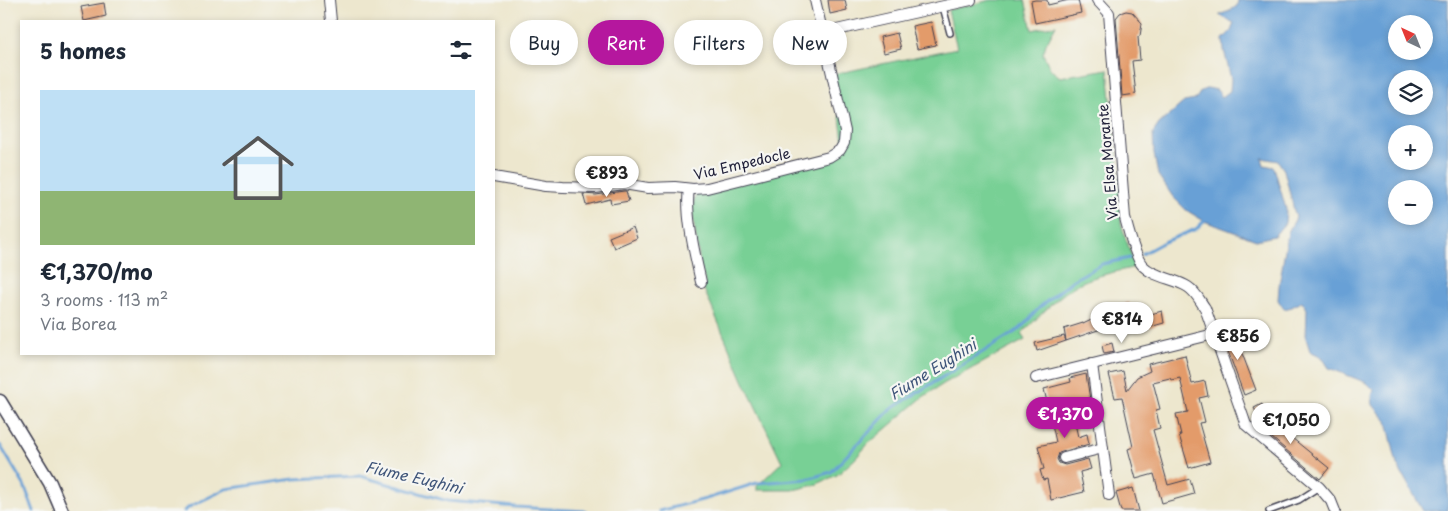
<!DOCTYPE html>
<html lang="en">
<head>
<meta charset="utf-8">
<style>
	:root { --surface:#fff; --page:#f2f2f3; --text:#1f2937; --muted:#747a83; --line:#e0e1e3; --accent:#b5179e }
	body { margin:0; font-family:"Playpen Sans",sans-serif; background:var(--page); color:var(--text); height:100vh; display:flex; flex-direction:column; font-size:19px; white-space:nowrap }
	* { box-sizing:border-box; margin:0 }
	p { font-size:16px; color:var(--muted) }
	.icon { flex:none; width:28px; height:28px; fill:none; stroke:currentColor; stroke-width:2; stroke-linecap:round; stroke-linejoin:round }
	.map { position:relative; flex:1; overflow:hidden }
	.details { position:absolute; left:20px; top:20px; width:475px; height:335px; display:flex; flex-direction:column; background:var(--surface); border-radius:0px; box-shadow:0 2px 8px #0003 }
	.details>* { flex:none }
	.guide { position:absolute; left:510px; top:20px; width:475px; height:45px; display:flex; gap:10px }
	.needle { width:32px; rotate:317deg }
	.buttons { position:absolute; left:1388px; top:15px; display:grid; gap:10px }
	.buttons a { display:grid; place-items:center; width:45px; height:45px; border-radius:50%; background:var(--surface); box-shadow:0 2px 8px #0003; font-size:25px }
	.price { position:absolute; translate:-50% -42px; padding:0 11px; border-radius:18px; background:#fff; color:#222; font-size:16px; line-height:32px; filter:drop-shadow(0 1px 2px #0008) }
	.price::after { content:''; position:absolute; left:50%; top:30px; width:15px; height:11px; margin-left:-8px; background:inherit; clip-path:polygon(0 0,100% 0,50% 100%) }
	.price.on { background:var(--accent); color:#fff }
	ul { padding:0; list-style:none }
	li { display:grid; align-content:center; gap:10px; height:265px; padding:0 20px }
	li+li { border-top:1px solid var(--line) }
	li span { display:grid; place-items:center; height:155px; border-radius:0px; color:#555 }
	li>.icon { margin-inline-start:auto }
	span .icon { width:90px; height:90px; fill:#fffc; stroke-width:1 }
	li b { font-size:21px }
	h2 { display:flex; justify-content:space-between; align-items:center; height:60px; padding:0 20px; font-size:21px }
	.pill { padding:0 18px; border-radius:22px; background:var(--surface); box-shadow:0 2px 8px #0003; font-size:18px; line-height:45px }
	.pill.on { background:var(--accent); color:#fff }
	.map>svg:first-child { display:block }
	.green { fill:#78d095; stroke:#4d7968 }
	.water { fill:#68a0d6; stroke:#456188; fill-rule:evenodd }
	.lines { fill:none; stroke-linecap:round; stroke-linejoin:round }
	.stream { stroke:#68a0d6; stroke-width:3 }
	.building { fill:#e39b6a }
	.service-casing { stroke:#404051; stroke-width:8 }
	.minor-casing { stroke:#404051; stroke-width:12 }
	.tertiary-casing { stroke:#404051; stroke-width:15 }
	.service { stroke:#fff; stroke-width:5 }
	.minor { stroke:#fff; stroke-width:10 }
	.tertiary { stroke:#fff; stroke-width:12 }
	.labels { text-anchor:middle; stroke-width:4.5; stroke-linejoin:round; paint-order:stroke }
	.street-label { font-size:14px; fill:#22223b; stroke:#f6f6f2 }
	.water-label { font-size:15px; font-style:italic; fill:#3e5479; stroke:#f6f6f2 }
</style>
</head>
<body>
<div class="map">
<svg width="1448" height="511" viewBox="0 0 1448 511">
	<rect width="100%" height="100%" fill="#f6f6f2"/>
	<filter id="ink" filterUnits="userSpaceOnUse"><feTurbulence type="fractalNoise" baseFrequency=".02" numOctaves="2"/><feDisplacementMap in="SourceGraphic" scale="10" xChannelSelector="R" yChannelSelector="G"/><feConvolveMatrix kernelMatrix="1 2 1 2 8 2 1 2 1" color-interpolation-filters="sRGB"/></filter>
	<filter id="wash" filterUnits="userSpaceOnUse"><feTurbulence type="fractalNoise" baseFrequency=".0096" numOctaves="4" result="noise"/><feDisplacementMap in="SourceGraphic" scale="20" xChannelSelector="R" yChannelSelector="G"/><feGaussianBlur stdDeviation="1.12" result="paint"/><feColorMatrix in="noise" values="0 0 0 0 0 0 0 0 0 0 0 0 0 0 0 0 0 1.4 0 .05"/><feComposite in="paint" operator="in"/></filter>
	<g filter="url(#wash)">
		<rect width="100%" height="100%" fill="#ede7ce"/>
		<path class="green" d="M 991,0 L 1025,0 L 1032,30 L 1056,25 L 1046,44 L 1043,54 L 1051,70 L 1060,77 L 1108,69 L 1120,190 L 1121,223 L 1126,240 L 1136,267 C 1119,271 1094,276 1080,283 C 1060,293 1038,318 1021,334 L 1025,340 L 945,383 L 923,397 L 868,444 L 855,459 L 837,475 L 815,485 L 793,490 L 757,490 L 757,486 L 782,462 L 743,380 L 703,287 L 705,283 L 700,264 L 692,211 L 694,200 L 697,193 L 844,151 L 835,74 L 957,48 L 948,10 Z"/>
		<path class="water" d="M 1238,0 L 1448,0 L 1448,511 L 1423,511 L 1397,465 L 1387,421 L 1373,405 L 1372,396 L 1374,390 L 1367,383 L 1329,368 L 1322,357 L 1310,351 L 1306,338 L 1307,309 L 1302,301 L 1292,307 L 1284,309 L 1278,300 L 1279,286 L 1288,232 L 1296,218 L 1284,170 L 1278,161 L 1262,158 L 1264,165 L 1274,167 L 1286,209 L 1285,223 L 1274,236 L 1256,240 L 1204,221 L 1186,210 L 1173,197 L 1158,175 L 1154,154 L 1153,133 L 1159,124 L 1184,102 L 1195,100 L 1201,91 L 1208,88 L 1217,90 L 1222,97 L 1230,91 L 1231,79 L 1224,50 L 1223,39 L 1231,31 L 1234,23 L 1219,15 L 1227,12 L 1237,6 ZM 1396,24 L 1424,24 L 1424,51 L 1396,51 ZM 1396,79 L 1424,79 L 1424,106 L 1396,106 ZM 1396,134 L 1424,134 L 1424,161 L 1396,161 ZM 1396,189 L 1424,189 L 1424,216 L 1396,216 Z"/>
		<g class="lines">
			<g class="stream">
				<path d="M 1142,254 L 1164,242 L 1196,229 L 1204,221"/>
				<path d="M 0,445 L 24,485 L 34,511"/>
				<path d="M 184,511 L 191,506 L 226,489 L 294,479 L 360,476 L 448,501 L 516,507 L 585,511"/>
				<path d="M 659,511 L 706,499 L 757,483 L 807,479 L 831,472 L 891,409 L 1020,329 L 1040,307 L 1073,280 L 1102,264 L 1130,258"/>
			</g>
		</g>
		<g id="blocks">
			<g class="building">
				<path d="M 828,0 L 845,0 L 847,10 L 830,14 Z"/>
				<path d="M 1035,0 L 1047,0 L 1048,5 L 1069,0 L 1078,0 L 1081,13 L 1035,23 L 1031,1 Z"/>
				<path d="M 104,3 L 106,16 L 84,21 L 81,7 Z"/>
				<path d="M 1126,11 L 1132,12 L 1142,23 L 1140,36 L 1138,37 L 1140,60 L 1132,61 L 1136,94 L 1122,96 L 1116,18 L 1120,13 Z"/>
				<path d="M 931,22 L 936,45 L 917,49 L 912,26 Z"/>
				<path d="M 897,33 L 901,49 L 884,53 L 880,37 Z"/>
				<path d="M 624,191 L 626,191 L 629,201 L 611,204 L 610,199 L 586,205 L 583,194 L 596,195 Z"/>
				<path d="M 633,227 L 637,238 L 614,248 L 609,237 Z"/>
				<path d="M 1129,302 L 1133,318 L 1066,341 L 1064,329 L 1083,323 L 1083,324 Z"/>
				<path d="M 1162,311 L 1164,323 L 1139,330 L 1136,318 Z"/>
				<path d="M 1232,327 L 1256,390 L 1244,395 L 1221,332 Z"/>
				<path d="M 1064,336 L 1066,341 L 1037,351 L 1035,343 Z"/>
				<path d="M 1112,343 L 1114,352 L 1104,354 L 1102,346 Z"/>
				<path d="M 1185,355 L 1192,384 L 1205,381 L 1208,396 L 1199,398 L 1205,422 L 1199,423 L 1210,462 L 1189,468 L 1179,435 L 1181,435 L 1176,414 L 1188,412 L 1180,378 L 1171,380 L 1170,378 L 1153,382 L 1160,409 L 1156,410 L 1160,428 L 1153,430 L 1168,485 L 1190,479 L 1194,494 L 1162,503 L 1154,474 L 1136,479 L 1128,449 L 1133,447 L 1122,397 L 1115,398 L 1109,374 L 1123,371 L 1127,390 L 1137,377 L 1150,371 L 1148,364 Z"/>
				<path d="M 1086,374 L 1090,400 L 1071,405 L 1078,437 L 1087,434 L 1089,444 L 1062,452 L 1059,453 L 1057,459 L 1059,463 L 1065,465 L 1088,459 L 1091,469 L 1080,472 L 1084,492 L 1051,500 L 1047,479 L 1043,480 L 1040,470 L 1044,469 L 1038,446 L 1056,442 L 1044,389 L 1071,382 L 1070,378 Z"/>
				<path d="M 1262,404 L 1271,421 L 1329,468 L 1320,479 L 1264,431 L 1265,429 L 1254,408 Z"/>
				<path d="M 1133,488 L 1139,511 L 1121,511 L 1116,493 Z"/>
			</g>
		</g>
	</g>
	<g filter="url(#ink)">
		<use href="#blocks" fill-opacity="0" stroke="#404051" stroke-width="1"/>
		<g class="lines">
			<defs>
				<g id="service">
					<path d="M 943,7 L 950,33"/>
					<path d="M 1269,511 L 1299,500 L 1319,487"/>
				</g>
				<g id="minor">
					<path d="M 329,0 L 331,21"/>
					<path d="M 1097,0 L 1109,13 L 1125,218 C 1128,229 1135,258 1143,266 C 1155,278 1174,278 1188,287 C 1196,292 1200,301 1205,308 L 1246,425 L 1319,487 L 1331,501 L 1335,511"/>
					<path d="M 823,33 L 971,0"/>
					<path d="M 494,177 L 546,186 L 563,187 L 595,188 L 624,184 L 648,188 L 675,187 L 693,189 L 707,188 L 829,157 L 840,150 L 844,143 L 845,131 L 815,0"/>
					<path d="M 689,189 C 685,215 695,255 701,282"/>
					<path d="M 1092,364 L 1109,495"/>
					<path d="M 1036,378 L 1214,334"/>
					<path d="M 1064,458 L 1103,448"/>
				</g>
				<path id="tertiary" d="M 0,401 L 50,483 L 62,511"/>
			</defs>
			<use href="#service" class="service-casing"/>
			<use href="#minor" class="minor-casing"/>
			<use href="#tertiary" class="tertiary-casing"/>
			<use href="#service" class="service"/>
			<use href="#minor" class="minor"/>
			<use href="#tertiary" class="tertiary"/>
		</g>
	</g>
	<g class="labels">
		<g class="street-label">
			<text transform="translate(1108 162) rotate(-95)" y="5">Via Elsa Morante</text>
			<text transform="translate(742 164) rotate(-13)" y="5">Via Empedocle</text>
		</g>
		<g class="water-label">
			<text transform="translate(933 370) rotate(-32)" y="5">Fiume Eughini</text>
			<text transform="translate(414 478) rotate(13)" y="5">Fiume Eughini</text>
		</g>
	</g>
</svg>
<div class="buttons">
<a><svg class="needle" viewBox="-14 -14 28 28"><path d="M0-13l5 13h-10z" fill="#e53935"/><path d="M0 13l5-13h-10z" fill="#747a83"/></svg></a>
<a><svg class="icon" aria-label="layers" viewBox="0 0 24 24"><path d="M12 4l9 5-9 5-9-5zM3 14l9 5 9-5"/></svg></a>
<a>+</a>
<a>−</a>
</div>
<b class="price" style="left:607px;top:198px">€893</b>
<b class="price" style="left:1122px;top:344px">€814</b>
<b class="price" style="left:1238px;top:361px">€856</b>
<b class="price on" style="left:1065px;top:439px">€1,370</b>
<b class="price" style="left:1291px;top:445px">€1,050</b>
<div class="guide">
<a class="pill">Buy</a>
<a class="pill on">Rent</a>
<a class="pill">Filters</a>
<a class="pill">New</a>
</div>
<section class="details">
<h2>5 homes<svg class="icon" aria-label="filters" viewBox="0 0 24 24"><path d="M4 7h16M4 17h16"/><circle cx="9" cy="7" r="2"/><circle cx="15" cy="17" r="2"/></svg></h2>
<ul>
<li><span style="background:linear-gradient(#bfe0f5 65%,#8fb573 0)"><svg class="icon" aria-label="home" viewBox="0 0 24 24"><path d="M3 11l9-7 9 7M6 9v11h12V9"/></svg></span><div><b>€1,370/mo</b><p>3 rooms · 113 m²</p><p>Via Borea</p></div></li>
</ul>
</section>
</div>
</body>
</html>
